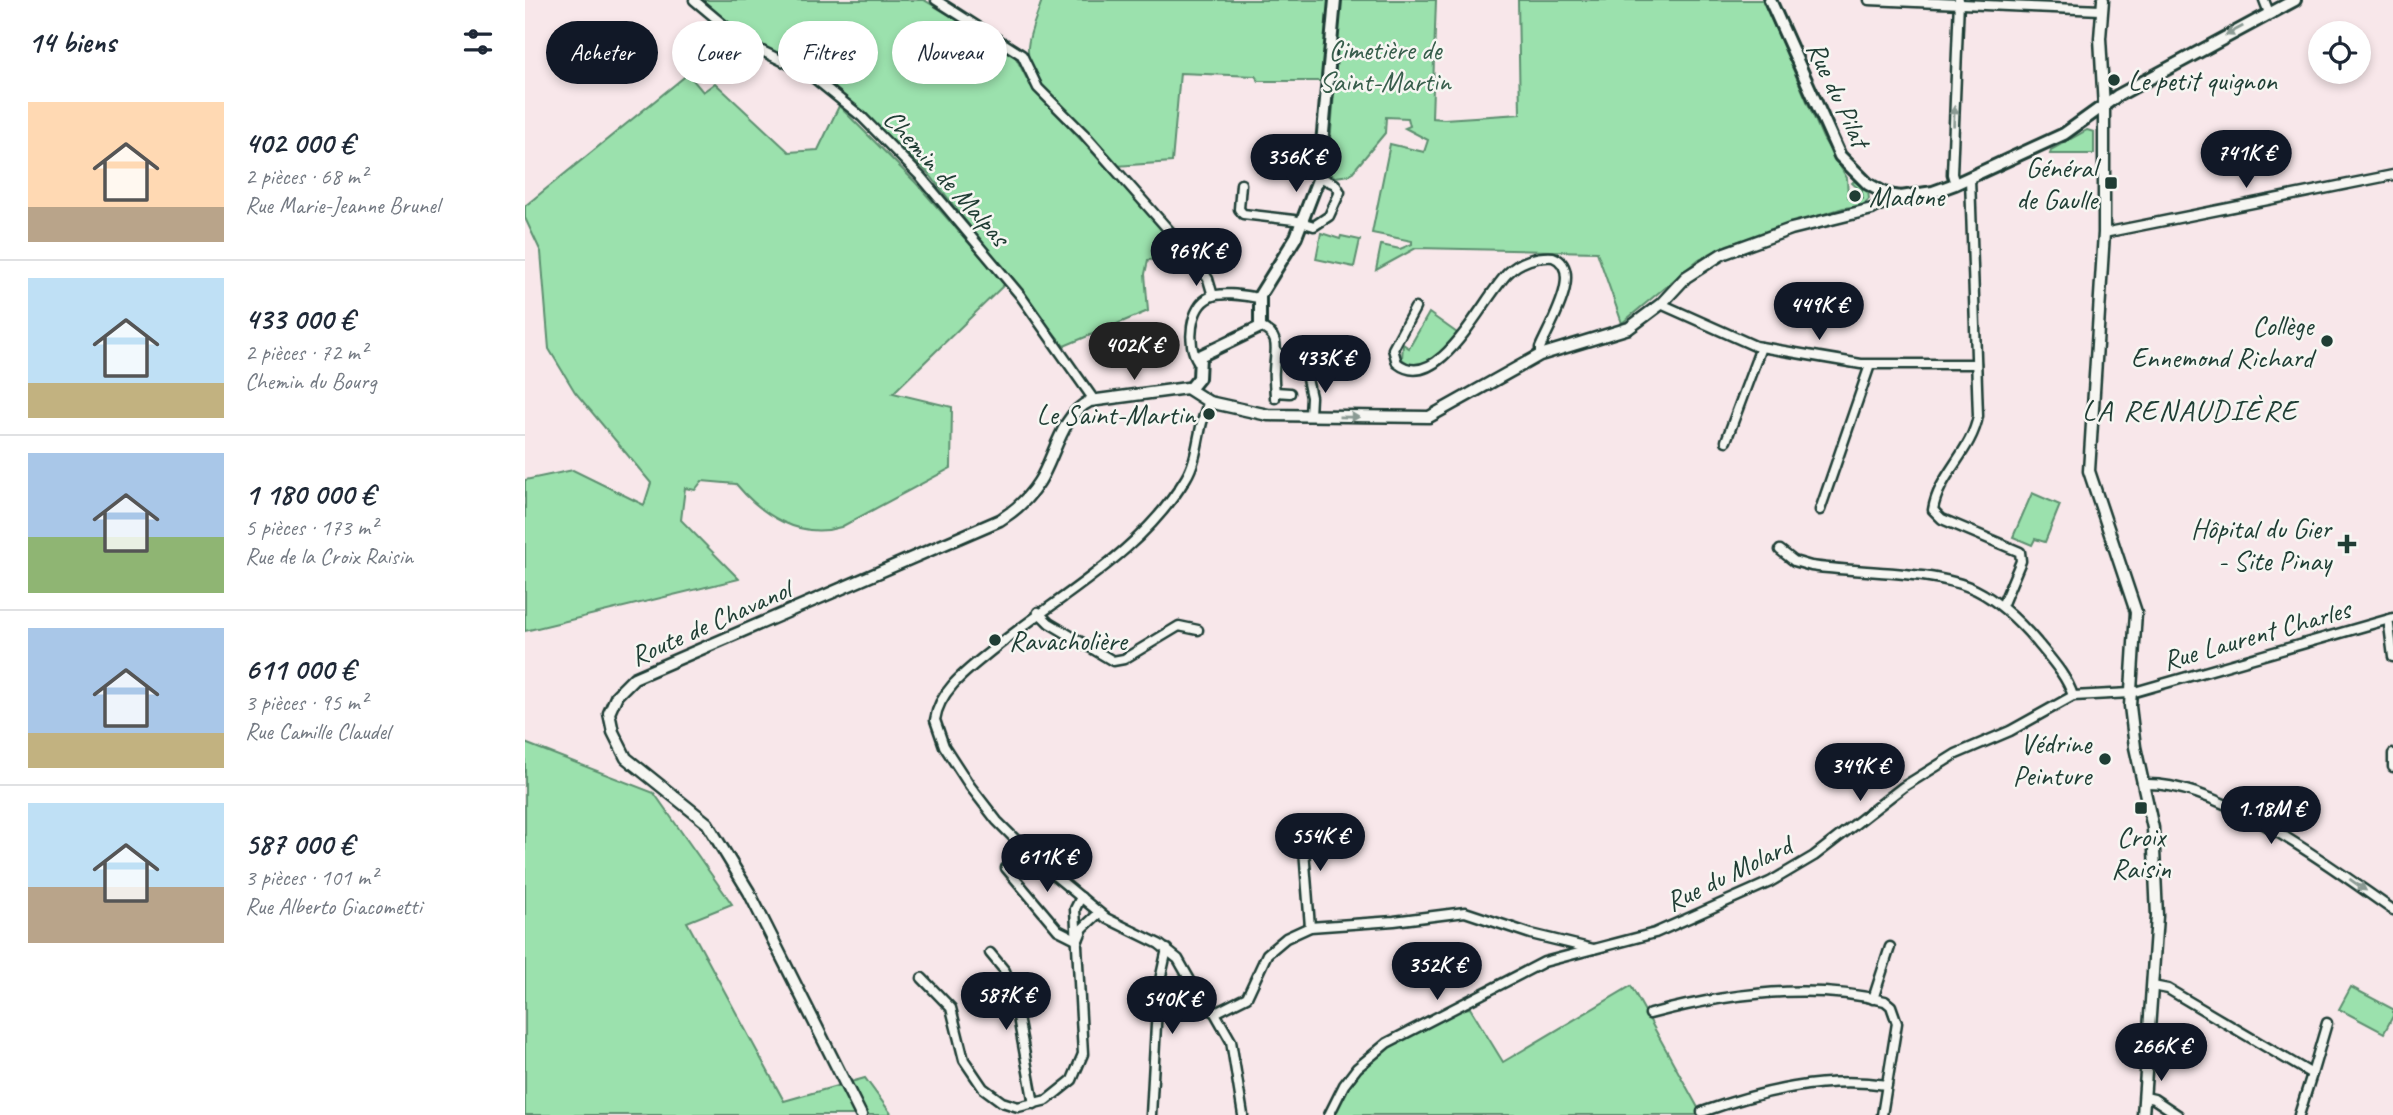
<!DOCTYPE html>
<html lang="fr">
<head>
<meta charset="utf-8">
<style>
	:root { --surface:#fff; --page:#f6f6f7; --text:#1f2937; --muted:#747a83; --line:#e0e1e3; --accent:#111827 }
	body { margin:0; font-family:Caveat,sans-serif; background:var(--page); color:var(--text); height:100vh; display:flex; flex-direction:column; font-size:26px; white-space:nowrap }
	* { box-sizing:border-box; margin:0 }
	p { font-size:23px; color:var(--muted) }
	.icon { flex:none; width:38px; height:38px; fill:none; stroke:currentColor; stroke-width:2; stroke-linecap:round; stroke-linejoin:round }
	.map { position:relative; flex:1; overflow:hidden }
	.details { display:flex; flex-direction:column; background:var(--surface); width:525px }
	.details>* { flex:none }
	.hud { position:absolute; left:21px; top:21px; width:665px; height:63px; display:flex; gap:14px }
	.tools { position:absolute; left:1783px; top:21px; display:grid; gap:14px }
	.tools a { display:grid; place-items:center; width:63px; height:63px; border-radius:50%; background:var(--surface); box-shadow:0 4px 10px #0003; font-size:35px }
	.price { position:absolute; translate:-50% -60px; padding:0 16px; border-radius:24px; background:var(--accent); color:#fff; font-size:23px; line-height:46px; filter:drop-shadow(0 2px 4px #0008) }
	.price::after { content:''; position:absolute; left:50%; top:42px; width:21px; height:16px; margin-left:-10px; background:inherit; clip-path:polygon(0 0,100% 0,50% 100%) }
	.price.on { background:#222; color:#fff }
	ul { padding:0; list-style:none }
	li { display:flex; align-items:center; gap:21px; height:175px; padding:0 28px }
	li+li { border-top:2px solid var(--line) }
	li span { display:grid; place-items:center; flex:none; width:196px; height:140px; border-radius:0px; color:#555 }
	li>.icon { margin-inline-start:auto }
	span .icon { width:84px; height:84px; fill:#fffc; stroke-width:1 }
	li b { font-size:30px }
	h2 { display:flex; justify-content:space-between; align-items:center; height:84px; padding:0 28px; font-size:30px }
	.tag { padding:0 24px; border-radius:32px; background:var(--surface); box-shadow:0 4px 10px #0003; font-size:24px; line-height:63px }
	.tag.on { background:var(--accent); color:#fff }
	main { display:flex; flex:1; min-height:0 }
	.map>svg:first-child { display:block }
	.green { fill:#9be1ad; stroke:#5d8f70; stroke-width:2 }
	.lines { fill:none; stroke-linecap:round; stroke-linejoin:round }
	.minor-casing { stroke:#1f3d34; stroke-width:13 }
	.tertiary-casing { stroke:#1f3d34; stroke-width:15 }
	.secondary-casing { stroke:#1f3d34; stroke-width:16 }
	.minor { stroke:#f6f6f2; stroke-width:8 }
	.tertiary { stroke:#f6f6f2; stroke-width:10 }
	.secondary { stroke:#f6f6f2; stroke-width:10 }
	.oneway { fill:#8a9a93 }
	.poi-dot { fill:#1f3d34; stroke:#f6f6f2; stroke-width:2.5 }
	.labels { text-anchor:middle; stroke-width:5; stroke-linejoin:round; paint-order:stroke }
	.park-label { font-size:28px; fill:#385e4c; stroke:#f6f6f2 }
	.poi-label { font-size:28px; fill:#1f3d34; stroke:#f6f6f2; text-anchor:end }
	.street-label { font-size:28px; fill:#1f3d34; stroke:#f6f6f2 }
	.neighbourhood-label { font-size:30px; letter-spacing:2px; fill:#1f3d34; stroke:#f6f6f2 }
</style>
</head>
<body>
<main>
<section class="details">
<h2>14 biens<svg class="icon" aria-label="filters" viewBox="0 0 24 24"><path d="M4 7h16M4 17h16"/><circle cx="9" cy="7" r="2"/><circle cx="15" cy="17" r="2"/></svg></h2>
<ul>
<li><span style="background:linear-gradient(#ffd9b3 75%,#b9a48a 0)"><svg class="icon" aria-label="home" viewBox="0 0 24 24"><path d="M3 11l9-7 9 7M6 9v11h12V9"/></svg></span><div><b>402 000 €</b><p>2 pièces · 68 m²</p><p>Rue Marie-Jeanne Brunel</p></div></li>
<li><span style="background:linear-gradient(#bfe0f5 75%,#c2b280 0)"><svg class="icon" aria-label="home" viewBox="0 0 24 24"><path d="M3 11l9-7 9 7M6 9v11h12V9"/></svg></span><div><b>433 000 €</b><p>2 pièces · 72 m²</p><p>Chemin du Bourg</p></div></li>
<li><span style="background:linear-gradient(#a9c7e8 60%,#8fb573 0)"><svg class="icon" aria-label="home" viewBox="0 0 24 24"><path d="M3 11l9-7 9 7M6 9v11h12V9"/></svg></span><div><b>1 180 000 €</b><p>5 pièces · 173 m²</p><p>Rue de la Croix Raisin</p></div></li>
<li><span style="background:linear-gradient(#a9c7e8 75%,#c2b280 0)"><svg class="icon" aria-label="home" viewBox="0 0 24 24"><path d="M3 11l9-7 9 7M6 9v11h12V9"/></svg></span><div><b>611 000 €</b><p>3 pièces · 95 m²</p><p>Rue Camille Claudel</p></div></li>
<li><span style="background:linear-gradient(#bfe0f5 60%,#b9a48a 0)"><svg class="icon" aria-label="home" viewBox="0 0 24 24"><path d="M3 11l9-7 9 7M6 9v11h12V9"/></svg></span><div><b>587 000 €</b><p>3 pièces · 101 m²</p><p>Rue Alberto Giacometti</p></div></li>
</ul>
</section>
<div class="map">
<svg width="1868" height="1115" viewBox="0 0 1868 1115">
	<rect width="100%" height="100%" fill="#f8e7ea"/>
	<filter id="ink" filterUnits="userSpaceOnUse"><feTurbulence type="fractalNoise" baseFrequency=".0143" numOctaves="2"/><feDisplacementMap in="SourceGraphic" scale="14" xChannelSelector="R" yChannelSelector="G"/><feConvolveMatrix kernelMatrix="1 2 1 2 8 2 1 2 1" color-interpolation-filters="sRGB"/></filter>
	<g filter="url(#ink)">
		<g class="green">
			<path d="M 174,0 L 399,0 L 489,54 L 505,85 L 664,257 L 623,260 L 620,274 L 623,311 L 539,346 L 404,174 L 293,72 L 224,41 Z"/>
			<path d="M 517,0 L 805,0 L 798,81 L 734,81 L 730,76 L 655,73 L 647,162 L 591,166 L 510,79 C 495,46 507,32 517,0 Z"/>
			<path d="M 816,0 L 911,0 L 907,118 L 919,119 L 995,114 L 993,0 L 1238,0 L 1298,138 L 1322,178 L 1323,197 L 1328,201 L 1338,199 L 1337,192 L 1327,183 L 1329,181 L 1343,191 L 1344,199 L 1337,206 L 1318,208 L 1202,245 L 1174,259 L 1097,323 L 1072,252 L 891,248 L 851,270 L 856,245 L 875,249 L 887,244 L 887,241 L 847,233 L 865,144 L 899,152 L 903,140 L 880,128 L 885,126 L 883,118 L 861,117 L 860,133 L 825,175 L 810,177 L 803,172 Z"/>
			<path d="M 163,74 L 178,92 L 190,83 L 264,152 L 293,150 L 314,106 L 391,183 L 480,284 L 368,393 L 427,407 L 426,468 L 316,527 C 275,540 237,515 211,484 L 177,481 L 170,490 L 160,488 L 156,520 L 214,579 L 0,631 L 0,480 L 48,470 L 119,505 L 126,483 L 50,392 L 24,349 L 16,252 L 0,218 L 0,206 Z"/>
			<path d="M 1562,130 L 1569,132 L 1569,154 L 1525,154 L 1526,150 Z"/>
			<path d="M 796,233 L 815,239 L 816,236 L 835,240 L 829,267 L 791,259 Z"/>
			<path d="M 904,313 L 932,333 C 921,348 908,368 886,366 L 877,359 L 878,344 L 884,348 Z"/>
			<path d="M 1507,493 L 1535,505 L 1520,542 L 1510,539 L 1507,545 L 1488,537 Z"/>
			<path d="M 0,743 L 129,793 L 207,904 L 162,922 L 259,1101 L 340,1078 L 367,1115 L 0,1115 Z"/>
			<path d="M 1106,986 L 1177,1115 L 800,1115 C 820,1055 885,1017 945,1008 L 978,1062 Z"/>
			<path d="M 1826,987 L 1868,1009 L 1868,1016 L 1859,1033 L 1814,1009 Z"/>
		</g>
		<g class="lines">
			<defs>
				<g id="minor">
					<path d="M 169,0 L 219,42 L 284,74 L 337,117 L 396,177 L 495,295 L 569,400"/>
					<path d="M 411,0 L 497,55 L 513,88 L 559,134 L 671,261 L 683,279 L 688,296"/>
					<path d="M 1344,0 L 1576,10"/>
					<path d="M 1739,0 L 1744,13"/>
					<path d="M 1445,178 L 1453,416 C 1447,451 1413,476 1408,510 L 1417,519 L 1495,552 L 1496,561 L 1477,606"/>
					<path d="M 716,184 L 714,209 L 718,214 L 769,220 L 789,226 L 804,216 L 815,192 L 810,184 L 794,177"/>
					<path d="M 1430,184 L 1427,174 L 1434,0"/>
					<path d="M 1579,233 L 1868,175"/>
					<path d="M 1136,304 L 1230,346 L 1336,364 L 1451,364"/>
					<path d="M 890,308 L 868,349 L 872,363 C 914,396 958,297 983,273 C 995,261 1012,256 1028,257 C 1060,269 1024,326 1015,348 L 1015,355"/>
					<path d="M 735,327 C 757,336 750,351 749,370 C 748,379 750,388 750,398"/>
					<path d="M 752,352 L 781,374 L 786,397 L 785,415"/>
					<path d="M 673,361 C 661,345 665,306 685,297 C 697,291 721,296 734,298"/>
					<path d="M 750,392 L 765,393"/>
					<path d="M 684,402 C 672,425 675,455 661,478 C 615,555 533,596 466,651 C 444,669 414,690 410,720 L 419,746 L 445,786 L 472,821 L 512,861 L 581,918 L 634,944 L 653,959 L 674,996 L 690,1013 L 706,1041 L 718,1115"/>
					<path d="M 1201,441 L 1236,347"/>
					<path d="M 1295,510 L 1345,365"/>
					<path d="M 1255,550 L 1269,561 L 1286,566 C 1333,573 1410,570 1451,590 C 1475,602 1495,622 1512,642 C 1525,658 1542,676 1548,696"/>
					<path d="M 513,612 L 524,623 L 588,661 L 599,659 L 654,626 L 673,630"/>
					<path d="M 1864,625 L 1868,657"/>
					<path d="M 1868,754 L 1868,767"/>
					<path d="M 1619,784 C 1695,781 1807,868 1868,910"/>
					<path d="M 773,832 L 779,850 L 785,927"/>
					<path d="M 481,868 L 533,930 L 553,940"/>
					<path d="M 553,940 L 558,928 L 574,913"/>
					<path d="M 465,953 L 480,971 L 488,990 L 509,1104"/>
					<path d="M 397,978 L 426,1008 L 439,1060 L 458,1088 L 477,1102 L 493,1107 L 522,1100 L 547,1080 L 558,1054 L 550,909 L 556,897"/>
					<path d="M 1628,986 L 1643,989 L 1787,1074 L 1774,1115"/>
					<path d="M 1348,999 L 1365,947"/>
					<path d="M 690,1013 L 722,997 L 742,954 L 761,938 L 785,927 L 869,921 L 940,912 L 1006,934 L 1068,949"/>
					<path d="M 1125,1014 C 1200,994 1283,982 1360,1001 L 1366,1006 L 1372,1023 L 1357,1115"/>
					<path d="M 1787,1074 L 1802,1023"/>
					<path d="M 1620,1097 L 1629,1099 L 1653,1115"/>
					<path d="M 1177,1112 C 1237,1091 1298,1076 1362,1085"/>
					<path d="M 626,1115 L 633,989 L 642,949"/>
					<path d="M 804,1115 L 819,1085 L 832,1068 L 862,1043 L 1019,962 L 1130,933 L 1245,882 L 1289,856 L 1378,787 L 1431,754 L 1485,731 L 1548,696 L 1606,693 L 1868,618"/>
				</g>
				<g id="tertiary">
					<path d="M 1578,0 L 1575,38 L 1579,108 L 1579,233 L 1564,471 L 1611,612 L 1605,706 L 1610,747 L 1628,828 L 1632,916 L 1618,1115"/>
					<path d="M 336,1115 L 224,892 L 182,823 L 101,758 L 88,732 L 84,713 L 92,695 L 109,678 L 475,520 C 491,510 504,498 514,482 C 530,457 536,415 565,401 L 662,388 L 684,402 L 743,415 L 904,417 L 1015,355 L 1104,328 L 1136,304 L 1161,277 L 1197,254 L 1266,229 L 1347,209 L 1360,202 L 1363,195"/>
				</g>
				<g id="secondary">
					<path d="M 1245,0 L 1315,156 L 1343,184 L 1363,195 L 1376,197 L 1408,192 L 1430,184 L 1539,134 L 1592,96 L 1770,0"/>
					<path d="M 665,389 L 674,378 L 675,356 L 735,327 L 735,295 L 771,237 L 794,177 L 810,0"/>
				</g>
			</defs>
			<use href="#minor" class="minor-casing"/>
			<use href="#tertiary" class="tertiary-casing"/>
			<use href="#secondary" class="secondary-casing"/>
			<use href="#minor" class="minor"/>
			<use href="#tertiary" class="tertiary"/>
			<use href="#secondary" class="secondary"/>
		</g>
		<defs><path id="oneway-solid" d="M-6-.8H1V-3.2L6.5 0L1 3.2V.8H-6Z" transform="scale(1.75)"/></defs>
		<g class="oneway">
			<use href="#oneway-solid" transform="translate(1709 31) rotate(152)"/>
			<use href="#oneway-solid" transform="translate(1429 116) rotate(-88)"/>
			<use href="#oneway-solid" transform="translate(824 417) rotate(1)"/>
			<use href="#oneway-solid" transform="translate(1833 885) rotate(35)"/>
		</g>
	</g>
	<g class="poi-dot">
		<circle cx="1589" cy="80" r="7"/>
		<rect x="1579" y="176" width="14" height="14" rx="3.5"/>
		<circle cx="1330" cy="196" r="7"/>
		<circle cx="1802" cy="341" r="7"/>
		<circle cx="684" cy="414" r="7"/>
		<path d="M1818.5 533.5h7v7h7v7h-7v7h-7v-7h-7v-7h7z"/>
		<circle cx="470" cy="640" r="7"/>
		<circle cx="1580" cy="759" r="7"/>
		<rect x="1609" y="801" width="14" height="14" rx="3.5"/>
	</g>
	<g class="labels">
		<g class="park-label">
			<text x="860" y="59">Cimetière de<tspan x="860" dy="32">Saint-Martin</tspan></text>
		</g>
		<g class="poi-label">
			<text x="1603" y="90" text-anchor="start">Le petit quignon</text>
			<text x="1572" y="177">Général<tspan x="1572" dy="32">de Gaulle</tspan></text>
			<text x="1344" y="206" text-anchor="start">Madone</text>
			<text x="1788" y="335">Collège<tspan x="1788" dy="32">Ennemond Richard</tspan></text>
			<text x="670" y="424">Le Saint-Martin</text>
			<text x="1806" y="538">Hôpital du Gier<tspan x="1806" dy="32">- Site Pinay</tspan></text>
			<text x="484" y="650" text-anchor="start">Ravacholière</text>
			<text x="1566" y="753">Védrine<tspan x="1566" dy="32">Peinture</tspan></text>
			<text x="1616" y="846" text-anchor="middle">Croix<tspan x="1616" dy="32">Raisin</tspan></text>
		</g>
		<g class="street-label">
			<text transform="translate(1314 94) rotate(65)" y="10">Rue du Pilat</text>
			<text transform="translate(422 177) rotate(48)" y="10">Chemin de Malpas</text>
			<text transform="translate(185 622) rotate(-24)" y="10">Route de Chavanol</text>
			<text transform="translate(1731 634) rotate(-16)" y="10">Rue Laurent Charles</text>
			<text transform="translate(1203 873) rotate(-26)" y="10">Rue du Molard</text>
		</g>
		<g class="neighbourhood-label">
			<text x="1665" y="420">LA RENAUDIÈRE</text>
		</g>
	</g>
</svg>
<div class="tools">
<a><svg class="icon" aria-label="locate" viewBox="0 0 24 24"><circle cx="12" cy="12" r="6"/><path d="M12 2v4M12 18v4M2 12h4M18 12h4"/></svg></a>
</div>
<b class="price" style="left:1721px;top:190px">741K €</b>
<b class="price" style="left:771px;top:194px">356K €</b>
<b class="price" style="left:671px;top:288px">969K €</b>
<b class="price" style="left:1294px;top:342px">449K €</b>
<b class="price on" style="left:609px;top:382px">402K €</b>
<b class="price" style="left:800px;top:395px">433K €</b>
<b class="price" style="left:1335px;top:803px">349K €</b>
<b class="price" style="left:1746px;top:846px">1.18M €</b>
<b class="price" style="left:795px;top:873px">554K €</b>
<b class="price" style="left:522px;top:894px">611K €</b>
<b class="price" style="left:912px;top:1002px">352K €</b>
<b class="price" style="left:481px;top:1032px">587K €</b>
<b class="price" style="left:647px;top:1036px">540K €</b>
<b class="price" style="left:1636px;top:1083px">266K €</b>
<div class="hud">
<a class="tag on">Acheter</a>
<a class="tag">Louer</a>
<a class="tag">Filtres</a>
<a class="tag">Nouveau</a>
</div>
</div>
</main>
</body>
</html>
